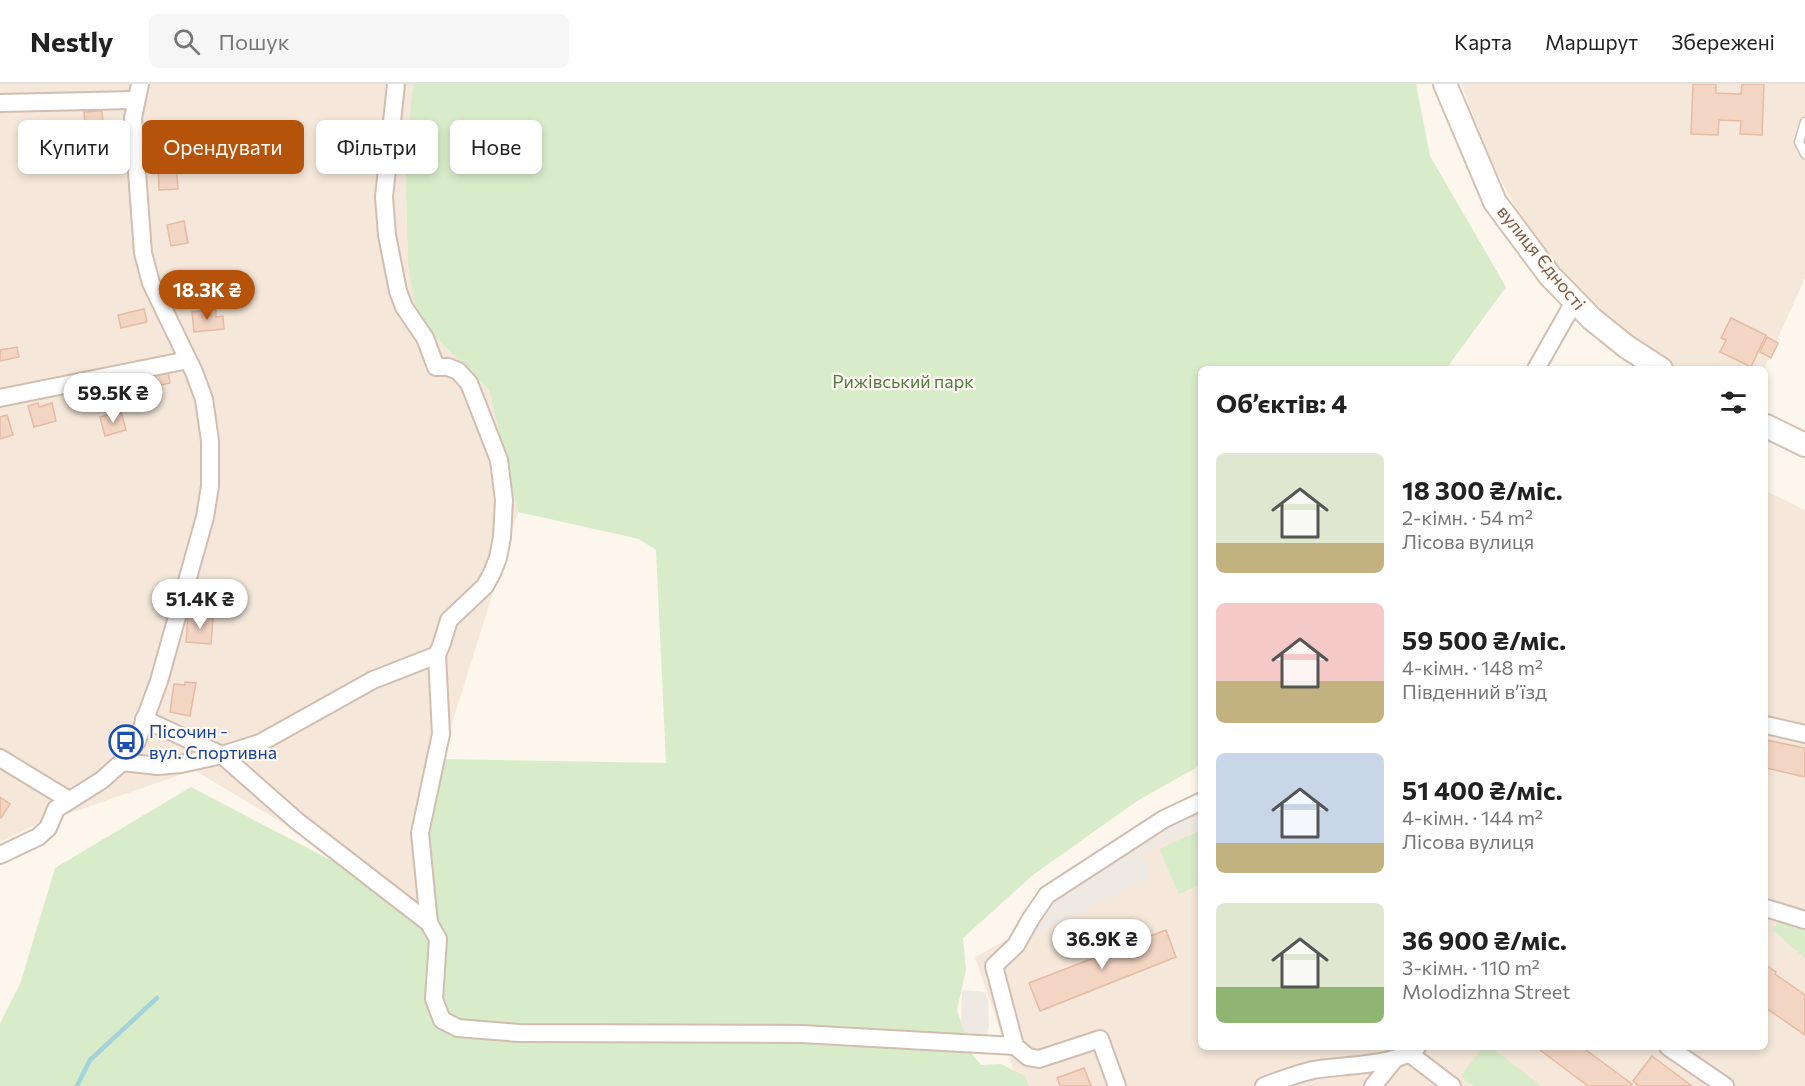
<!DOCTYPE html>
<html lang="uk">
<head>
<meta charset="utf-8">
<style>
	:root { --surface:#fff; --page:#f6f6f6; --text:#222; --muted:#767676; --line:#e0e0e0; --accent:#b45309 }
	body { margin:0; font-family:Commissioner,sans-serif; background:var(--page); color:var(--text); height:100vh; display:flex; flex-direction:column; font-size:22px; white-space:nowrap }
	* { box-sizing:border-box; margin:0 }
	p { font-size:20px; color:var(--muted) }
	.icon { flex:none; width:33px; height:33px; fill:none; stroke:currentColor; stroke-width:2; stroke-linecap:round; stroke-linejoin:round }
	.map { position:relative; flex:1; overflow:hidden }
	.drawer { position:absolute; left:1198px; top:282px; width:570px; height:684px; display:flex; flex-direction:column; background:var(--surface); border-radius:9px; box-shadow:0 3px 9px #0003 }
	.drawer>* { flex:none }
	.top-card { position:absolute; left:18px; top:36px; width:570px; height:54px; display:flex; gap:12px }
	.price { position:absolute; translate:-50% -51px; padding:0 14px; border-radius:21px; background:#fff; color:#222; font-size:20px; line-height:39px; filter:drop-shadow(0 2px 3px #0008) }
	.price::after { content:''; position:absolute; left:50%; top:36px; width:18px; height:14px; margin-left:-9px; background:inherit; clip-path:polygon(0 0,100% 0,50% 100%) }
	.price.current { background:var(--accent); color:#fff }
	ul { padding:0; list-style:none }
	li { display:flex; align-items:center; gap:18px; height:150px; padding:0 18px }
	li span { display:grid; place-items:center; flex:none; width:168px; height:120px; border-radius:9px; color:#555 }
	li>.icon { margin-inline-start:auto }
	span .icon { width:72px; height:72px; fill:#fffc; stroke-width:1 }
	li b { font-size:26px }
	h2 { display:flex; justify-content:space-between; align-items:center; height:72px; padding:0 18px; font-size:26px }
	.tag { padding:0 21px; border-radius:9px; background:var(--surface); box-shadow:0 3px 9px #0003; font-size:21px; line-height:54px }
	.tag.current { background:var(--accent); color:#fff }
	header { display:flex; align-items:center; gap:36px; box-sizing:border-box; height:84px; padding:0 30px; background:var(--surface); border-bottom:2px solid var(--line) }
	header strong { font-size:28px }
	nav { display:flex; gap:33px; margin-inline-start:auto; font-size:21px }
	.search { width:420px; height:54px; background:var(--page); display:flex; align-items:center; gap:15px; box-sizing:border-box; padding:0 21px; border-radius:9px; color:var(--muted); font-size:22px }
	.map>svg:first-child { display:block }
	.residential { fill:#f5e8da }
	.industrial { fill:#efe9e4 }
	.green { fill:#d8ecc9 }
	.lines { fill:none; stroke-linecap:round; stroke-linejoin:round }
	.stream { stroke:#a5d3da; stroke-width:4.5 }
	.building { fill:#f3d5c3; stroke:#e6bba3; stroke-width:1.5 }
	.lane-casing { stroke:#d1beb0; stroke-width:11 }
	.street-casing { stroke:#d1beb0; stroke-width:20 }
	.secondary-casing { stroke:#d6c0b0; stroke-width:26 }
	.lane { stroke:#fff; stroke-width:8 }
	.street { stroke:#fff; stroke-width:16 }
	.secondary { stroke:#fff; stroke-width:22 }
	.labels { text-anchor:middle; stroke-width:4.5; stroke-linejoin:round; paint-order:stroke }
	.street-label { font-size:18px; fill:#7a5c4d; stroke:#fffaf3 }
	.park-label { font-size:18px; fill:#537a41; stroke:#fffaf3 }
	.transit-label { font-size:18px; fill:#164399; stroke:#fffaf3; text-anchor:start }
</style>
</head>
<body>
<header>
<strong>Nestly</strong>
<div class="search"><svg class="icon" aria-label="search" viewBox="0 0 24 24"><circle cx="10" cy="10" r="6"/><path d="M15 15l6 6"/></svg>Пошук</div>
<nav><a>Карта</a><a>Маршрут</a><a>Збережені</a></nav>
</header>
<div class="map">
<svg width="1805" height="1002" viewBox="0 0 1805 1002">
	<rect width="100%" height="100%" fill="#fdf6ec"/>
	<g class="residential">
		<path d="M 0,0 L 413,0 L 405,81 L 408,179 L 435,253 L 489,306 L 518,428 L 441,675 L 438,832 L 194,686 L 33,742 L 0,758 Z"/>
		<path d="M 1461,0 L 1805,0 L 1805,194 L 1764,285 L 1679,285 L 1651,268 L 1580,212 L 1526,143 L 1493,81 Z"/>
		<path d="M 1766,407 L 1805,426 L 1805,1002 L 1019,1002 L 975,873 L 1017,850 L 1040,809 L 1085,776 L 1161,730 L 1201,712 L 1202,963 L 1766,963 Z"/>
	</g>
	<g class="industrial">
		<path d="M 1201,720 L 1201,743 L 1142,770 L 1152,792 L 1033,852 L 1036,835 L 1054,810 L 1134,765 L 1146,755 Z"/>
		<path d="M 962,906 L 985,908 L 988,916 L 989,941 L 986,955 L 827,944 L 961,938 Z"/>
	</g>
	<g class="green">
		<path d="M 413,0 L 1416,0 L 1430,72 L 1506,203 L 1446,285 L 1202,285 L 1201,681 L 1137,717 L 1033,791 L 963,854 L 966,886 L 957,926 L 972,970 L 981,981 L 1001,980 L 1025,992 L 1029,1002 L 0,1002 L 0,939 L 20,900 L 55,784 L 191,703 L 438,832 L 427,746 L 441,675 L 666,679 L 656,466 L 639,455 L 518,428 L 489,306 L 435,253 L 415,221 L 408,179 L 405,77 Z"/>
		<path d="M 1201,746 L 1201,800 L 1179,810 L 1159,765 Z"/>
		<path d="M 1780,835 L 1805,843 L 1805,874 L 1772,846 Z"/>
		<path d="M 1483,963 L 1491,963 L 1541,1002 L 1473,1002 L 1461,992 Z"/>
	</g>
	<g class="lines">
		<path class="stream" d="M 77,1002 L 90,976 L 157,914"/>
	</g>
	<g class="building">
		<path d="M 1693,0 L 1716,0 L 1716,9 L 1741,10 L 1742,0 L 1764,0 L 1762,51 L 1740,50 L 1741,37 L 1719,36 L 1718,51 L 1691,50 Z"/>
		<path d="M 102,27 L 104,52 L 86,53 L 84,28 Z"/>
		<path d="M 176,81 L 178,105 L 159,106 L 158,82 Z"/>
		<path d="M 184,137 L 188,159 L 171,162 L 167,141 Z"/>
		<path d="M 144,225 L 147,238 L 121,244 L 118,231 Z"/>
		<path d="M 216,226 L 216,233 L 223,232 L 224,245 L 194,248 L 192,228 Z"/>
		<path d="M 1731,234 L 1766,251 L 1751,283 L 1720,268 L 1726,256 L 1721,254 Z"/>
		<path d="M 1767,253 L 1778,259 L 1771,274 L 1760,268 Z"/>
		<path d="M 17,263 L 19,273 L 0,277 L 0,266 Z"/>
		<path d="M 168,287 L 170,299 L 147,304 L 144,292 Z"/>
		<path d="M 38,319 L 39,323 L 52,319 L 56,337 L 34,343 L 28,322 Z"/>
		<path d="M 121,328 L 126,346 L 105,352 L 100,333 Z"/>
		<path d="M 7,331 L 13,351 L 0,355 L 0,333 Z"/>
		<path d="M 202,531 L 211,532 L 211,534 L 213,534 L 211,560 L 186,558 L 188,532 L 202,533 Z"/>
		<path d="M 185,598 L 196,599 L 190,632 L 170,628 L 174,600 L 185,601 Z"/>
		<path d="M 1766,656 L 1805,664 L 1805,693 L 1766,684 Z"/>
		<path d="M 0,713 L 10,720 L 1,734 L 0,733 Z"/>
		<path d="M 1166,846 L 1176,873 L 1040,927 L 1029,899 Z"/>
		<path d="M 1766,881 L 1776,888 L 1775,890 L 1805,911 L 1805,951 L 1766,924 Z"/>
		<path d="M 1536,963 L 1582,963 L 1632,1000 L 1630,1002 L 1588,1002 Z"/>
		<path d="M 1652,972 L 1692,1002 L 1639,1002 L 1633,997 Z"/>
		<path d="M 1084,984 L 1091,1002 L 1060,1002 L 1057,994 Z"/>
	</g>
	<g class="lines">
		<defs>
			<path id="lane" d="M 1805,38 L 1799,58 L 1805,70"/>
			<g id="street">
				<path d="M 0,19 L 135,16"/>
				<path d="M 1536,285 L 1574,218"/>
				<path d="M 0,314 L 188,276"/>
				<path d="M 144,635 L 222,671 L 297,737 L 429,839 L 438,855 L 434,915 L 442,936 L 458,944 L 519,949 L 802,950 L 1015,962"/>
				<path d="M 1766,641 L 1805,650"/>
				<path d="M 0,674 L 69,716"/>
				<path d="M 122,678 L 158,682 L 181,680 L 222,671 L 260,659 L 373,596 L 437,571 L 442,559 L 449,536 L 485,502 L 492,489 L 498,474 L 502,453 L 504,416 L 499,376 L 469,299 L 458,287 L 448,283 L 436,283 L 425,254 L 404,223 L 398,207 L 387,151 L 384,113 L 396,0"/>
				<path d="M 0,771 L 38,753 L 48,744 L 56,725 L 102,696 L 122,678 L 137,657 L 159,597 L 205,433 L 210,402 L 210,357 L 204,315 L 194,288 L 151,199 L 143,169 L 133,34 L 140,0"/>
				<path d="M 1766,824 L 1805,836"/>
				<path d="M 429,839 L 420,749 L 441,650 L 437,571"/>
				<path d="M 1668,963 L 1725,1002"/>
				<path d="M 1410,970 L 1452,1002"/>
				<path d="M 1117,1002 L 1100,955 L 1039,975 L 1028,973 L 1015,962 L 994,882 L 1016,861 L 1030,836 L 1047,811 L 1164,735 L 1202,717"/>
				<path d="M 1264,1002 C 1280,996 1296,990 1313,986 C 1339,981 1400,982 1417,963"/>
				<path d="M 1373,1002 L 1395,975"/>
			</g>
			<g id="secondary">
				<path d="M 1445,0 L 1495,118 L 1550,192 L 1592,235 L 1627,263 L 1661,285"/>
				<path d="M 1766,342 L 1805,361"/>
			</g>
		</defs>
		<use href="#lane" class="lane-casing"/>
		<use href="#street" class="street-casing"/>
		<use href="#secondary" class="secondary-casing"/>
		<use href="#lane" class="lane"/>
		<use href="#street" class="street"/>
		<use href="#secondary" class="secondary"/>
	</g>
	<defs>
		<symbol id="bus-ring" viewBox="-11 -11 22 22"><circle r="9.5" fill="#fffaf3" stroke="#1a4fb4" stroke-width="1.5"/><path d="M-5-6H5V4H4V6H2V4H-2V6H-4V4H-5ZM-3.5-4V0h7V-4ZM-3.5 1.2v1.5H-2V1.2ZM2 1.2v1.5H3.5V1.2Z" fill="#1a4fb4"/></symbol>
	</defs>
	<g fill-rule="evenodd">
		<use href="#bus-ring" x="107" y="639" width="38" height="38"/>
	</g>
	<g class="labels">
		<g class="street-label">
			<text transform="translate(1541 174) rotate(51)" y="6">вулиця Єдності</text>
		</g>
		<g class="park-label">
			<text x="903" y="304">Рижівський парк</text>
		</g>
		<g class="transit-label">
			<text x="149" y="654">Пісочин -<tspan x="149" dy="21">вул. Спортивна</tspan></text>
		</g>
	</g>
</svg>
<b class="price current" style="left:207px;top:237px">18.3K ₴</b>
<b class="price" style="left:113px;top:340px">59.5K ₴</b>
<b class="price" style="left:200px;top:546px">51.4K ₴</b>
<b class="price" style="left:1102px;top:886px">36.9K ₴</b>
<div class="top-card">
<a class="tag">Купити</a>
<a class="tag current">Орендувати</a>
<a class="tag">Фільтри</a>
<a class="tag">Нове</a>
</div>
<section class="drawer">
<h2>Об’єктів: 4<svg class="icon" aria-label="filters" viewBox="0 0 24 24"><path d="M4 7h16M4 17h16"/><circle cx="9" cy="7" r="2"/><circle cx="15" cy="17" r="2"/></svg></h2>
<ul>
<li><span style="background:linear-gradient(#dfe7d0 75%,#c2b280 0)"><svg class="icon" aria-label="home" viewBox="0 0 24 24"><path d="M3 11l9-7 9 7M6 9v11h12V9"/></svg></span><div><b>18 300 ₴/міс.</b><p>2-кімн. · 54 m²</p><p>Лісова вулиця</p></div></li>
<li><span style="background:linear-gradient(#f6c9c9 65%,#c2b280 0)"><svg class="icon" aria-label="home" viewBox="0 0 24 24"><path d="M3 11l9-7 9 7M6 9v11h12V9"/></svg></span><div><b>59 500 ₴/міс.</b><p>4-кімн. · 148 m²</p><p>Південний в’їзд</p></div></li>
<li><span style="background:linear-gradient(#c9d6e8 75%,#c2b280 0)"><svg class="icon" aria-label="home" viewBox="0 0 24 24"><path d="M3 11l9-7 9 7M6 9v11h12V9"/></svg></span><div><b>51 400 ₴/міс.</b><p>4-кімн. · 144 m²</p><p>Лісова вулиця</p></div></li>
<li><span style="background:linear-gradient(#dfe7d0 70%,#8fb573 0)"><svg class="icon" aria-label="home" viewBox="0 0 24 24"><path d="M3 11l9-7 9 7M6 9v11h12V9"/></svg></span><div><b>36 900 ₴/міс.</b><p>3-кімн. · 110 m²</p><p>Molodizhna Street</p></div></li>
</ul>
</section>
</div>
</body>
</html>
